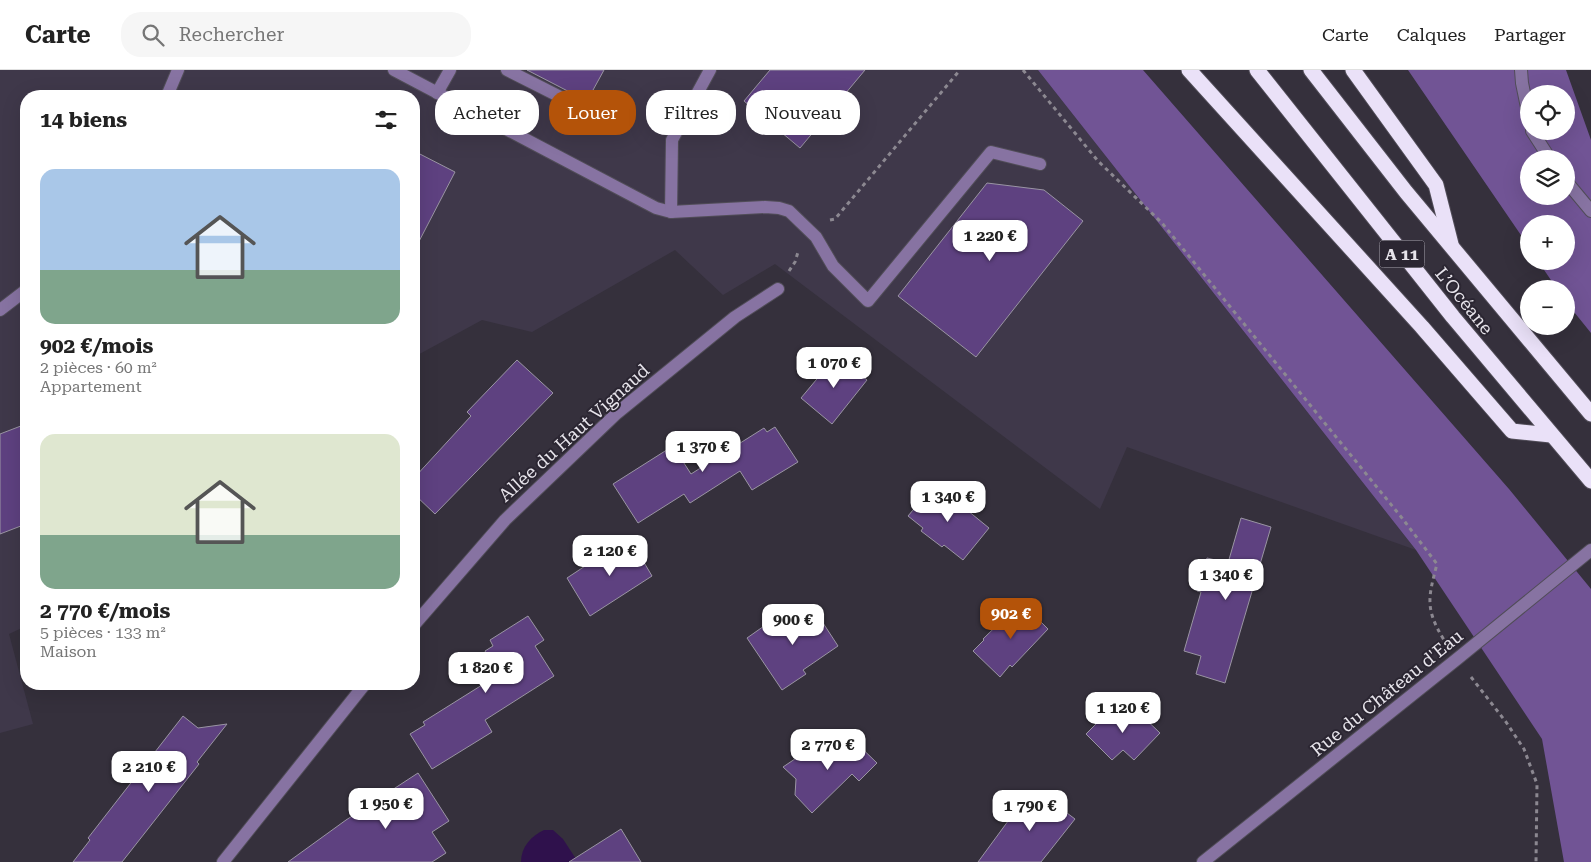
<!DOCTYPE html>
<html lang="fr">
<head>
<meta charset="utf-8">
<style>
	:root { --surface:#fff; --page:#f6f6f6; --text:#222; --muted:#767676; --line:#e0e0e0; --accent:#b45309 }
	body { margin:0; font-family:"Roboto Serif",serif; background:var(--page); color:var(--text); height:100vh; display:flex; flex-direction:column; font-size:19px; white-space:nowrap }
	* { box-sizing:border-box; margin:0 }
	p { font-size:16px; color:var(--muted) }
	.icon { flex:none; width:28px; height:28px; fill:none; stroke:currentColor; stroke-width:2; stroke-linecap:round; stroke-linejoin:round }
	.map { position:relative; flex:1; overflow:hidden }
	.details { position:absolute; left:20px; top:20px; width:400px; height:600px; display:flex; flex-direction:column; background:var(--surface); border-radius:20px; box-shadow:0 5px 20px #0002 }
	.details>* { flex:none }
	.banner { position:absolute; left:435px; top:20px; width:475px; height:45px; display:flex; gap:10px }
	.buttons { position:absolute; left:1520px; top:15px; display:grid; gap:10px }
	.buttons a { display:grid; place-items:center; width:55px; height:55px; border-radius:50%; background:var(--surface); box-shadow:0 5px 20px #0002; font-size:25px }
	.price { position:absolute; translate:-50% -42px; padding:0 11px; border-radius:10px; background:#fff; color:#222; font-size:16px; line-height:32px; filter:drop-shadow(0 1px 2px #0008) }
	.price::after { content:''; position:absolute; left:50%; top:30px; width:15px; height:11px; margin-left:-8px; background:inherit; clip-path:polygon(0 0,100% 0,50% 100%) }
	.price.active { background:var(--accent); color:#fff }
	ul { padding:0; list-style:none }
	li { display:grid; align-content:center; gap:10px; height:265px; padding:0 20px }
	li span { display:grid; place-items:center; height:155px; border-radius:15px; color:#555 }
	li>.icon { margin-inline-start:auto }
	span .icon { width:90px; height:90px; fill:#fffc; stroke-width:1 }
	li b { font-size:21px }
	h2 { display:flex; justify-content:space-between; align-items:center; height:60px; padding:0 20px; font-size:21px }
	.tag { padding:0 18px; border-radius:20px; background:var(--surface); box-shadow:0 5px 20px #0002; font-size:18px; line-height:45px }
	.tag.active { background:var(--accent); color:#fff }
	header { display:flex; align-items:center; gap:30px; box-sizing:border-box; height:70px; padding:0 25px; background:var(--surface); border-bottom:1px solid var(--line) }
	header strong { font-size:24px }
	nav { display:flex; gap:28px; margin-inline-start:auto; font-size:18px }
	.search { width:350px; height:45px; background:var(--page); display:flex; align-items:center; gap:12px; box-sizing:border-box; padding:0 18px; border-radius:20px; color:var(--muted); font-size:19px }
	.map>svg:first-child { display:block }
	.built { fill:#3f384a }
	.forest { fill:#715495; fill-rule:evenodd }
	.water { fill:#2f114c }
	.building { fill:#5e4180; stroke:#9a95a3 }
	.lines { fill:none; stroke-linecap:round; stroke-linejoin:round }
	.minor-casing { stroke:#514d58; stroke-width:14 }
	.highway-casing { stroke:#514d58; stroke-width:17 }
	.path { stroke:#8c8891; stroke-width:3; stroke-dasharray:4 4; stroke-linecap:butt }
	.minor { stroke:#8773a2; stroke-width:12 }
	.highway { stroke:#eae1f8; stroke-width:15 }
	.labels { text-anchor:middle; stroke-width:4; stroke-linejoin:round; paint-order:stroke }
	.shield { fill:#2b2632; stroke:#afabb4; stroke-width:1 }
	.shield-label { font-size:16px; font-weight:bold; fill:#e7e4eb }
	.street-label { font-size:18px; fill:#e7e4eb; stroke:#2b2632 }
</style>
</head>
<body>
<header>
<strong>Carte</strong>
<div class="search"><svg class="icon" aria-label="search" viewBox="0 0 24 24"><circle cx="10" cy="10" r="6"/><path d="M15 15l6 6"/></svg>Rechercher</div>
<nav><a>Carte</a><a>Calques</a><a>Partager</a></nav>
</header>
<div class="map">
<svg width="1591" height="792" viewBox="0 0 1591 792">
	<rect width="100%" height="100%" fill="#35303c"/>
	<path class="built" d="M 0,0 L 1038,0 L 1416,480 L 1127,377 L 1100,439 L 775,194 L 723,225 L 675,180 L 532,262 L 482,250 L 414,287 L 414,26 L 26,26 L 26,556 L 9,564 L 33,654 L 0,663 Z"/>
	<g class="forest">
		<path d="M 1038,0 L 1143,0 L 1509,419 L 1591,519 L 1591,792 L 1564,792 L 1542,669 L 1416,480 Z"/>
		<path d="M 1408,0 L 1566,0 L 1591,70 L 1591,263 L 1566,232 L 1566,219 L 1557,219 L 1538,191 L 1566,191 L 1566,154 L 1529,154 L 1529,177 ZM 1529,24 L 1566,24 L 1566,61 L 1529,61 ZM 1529,89 L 1566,89 L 1566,126 L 1529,126 Z"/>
	</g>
	<path class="water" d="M 544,760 L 553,760 L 563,769 L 578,792 L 521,792 C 521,777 531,766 544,760 Z"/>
	<g class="building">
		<path d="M 527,0 L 604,0 L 587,31 Z"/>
		<path d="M 770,0 L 865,0 L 800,78 L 744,31 Z"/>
		<path d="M 414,81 L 455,102 L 414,181 Z"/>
		<path d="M 987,113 L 1044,120 L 1083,151 L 976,287 L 898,226 Z"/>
		<path d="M 837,285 L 867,310 L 832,354 L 801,328 Z"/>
		<path d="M 517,290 L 553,323 L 435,444 L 414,424 L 414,408 L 471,346 L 467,342 Z"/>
		<path d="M 26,354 L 26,454 L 0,464 L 0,364 Z"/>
		<path d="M 775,357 L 798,392 L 752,420 L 740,401 L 690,433 L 684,424 L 638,453 L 613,414 L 673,376 L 691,404 L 764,358 L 767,362 Z"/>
		<path d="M 934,415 L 950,428 L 951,427 L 989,458 L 963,490 L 944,475 L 942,477 L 921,461 L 923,458 L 908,446 Z"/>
		<path d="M 1241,448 L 1271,457 L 1225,613 L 1196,604 L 1201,586 L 1184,581 L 1201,522 L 1197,521 L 1207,488 L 1228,493 Z"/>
		<path d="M 629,467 L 652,506 L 590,546 L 567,508 Z"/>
		<path d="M 1021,532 L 1048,559 L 1012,597 L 1010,595 L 1000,607 L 973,581 L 984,570 L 983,569 Z"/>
		<path d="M 812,536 L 838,576 L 803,600 L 806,604 L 782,620 L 747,568 L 774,549 L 780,557 Z"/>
		<path d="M 528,546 L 544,570 L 535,576 L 554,606 L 485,650 L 492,662 L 432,699 L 410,664 L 425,655 L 423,652 L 482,615 L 473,601 L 490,590 L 485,581 L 493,576 L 490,570 Z"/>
		<path d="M 1129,635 L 1136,642 L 1137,641 L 1160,663 L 1134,690 L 1123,680 L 1112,690 L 1086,664 L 1109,641 L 1116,648 Z"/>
		<path d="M 183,646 L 198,658 L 227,654 L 197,692 L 199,694 L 122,792 L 73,792 L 90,770 L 88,768 Z"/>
		<path d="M 848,665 L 877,693 L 859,711 L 852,704 L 812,743 L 795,725 L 796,709 L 783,697 L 817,674 L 827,685 Z"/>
		<path d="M 418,703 L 449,751 L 432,762 L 446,783 L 432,792 L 288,792 L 346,750 Z"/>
		<path d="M 1039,722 L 1075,749 L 1041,792 L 978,792 L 1025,728 Z"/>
		<path d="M 621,759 L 641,792 L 569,792 Z"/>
	</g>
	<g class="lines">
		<defs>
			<g id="minor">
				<path d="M 394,0 L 656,138 L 671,142 L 765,137 L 779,138 L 789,141 L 816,167 L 833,196 L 868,231 L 991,82 L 1040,94"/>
				<path d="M 507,0 L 604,49"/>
				<path d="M 1521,0 L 1522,13 L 1529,47"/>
				<path d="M 437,23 L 450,0"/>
				<path d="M 167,26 L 178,0"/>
				<path d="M 1532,61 L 1550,89"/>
				<path d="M 1566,111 L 1591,141"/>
				<path d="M 671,142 L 672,70 L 710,0"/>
				<path d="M 0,240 L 26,220"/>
				<path d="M 414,555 L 505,450 L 617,343 L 735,247 L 778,219"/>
				<path d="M 223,792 L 365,614"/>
				<path d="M 1203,792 L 1457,589 L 1591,480"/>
			</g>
			<g id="highway">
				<path d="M 1189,0 L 1422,257 L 1512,361 L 1551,365"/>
				<path d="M 1257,0 L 1453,247 L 1591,411"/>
				<path d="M 1311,0 L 1406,122 L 1591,344"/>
				<path d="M 1353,0 L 1436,115 L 1451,174"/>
			</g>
		</defs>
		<use href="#minor" class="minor-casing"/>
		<use href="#highway" class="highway-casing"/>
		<g class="path">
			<path d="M 1023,0 L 1098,91 L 1162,153 L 1402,448 L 1437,494 C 1428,528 1425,539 1444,570"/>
			<path d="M 830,150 L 835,149 L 960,0"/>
			<path d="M 789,201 L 795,192 L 798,182"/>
			<path d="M 1471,607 L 1506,652 L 1524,679 L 1537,714 L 1536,792"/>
		</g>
		<use href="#minor" class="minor"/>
		<use href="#highway" class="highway"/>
	</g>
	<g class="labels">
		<rect class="shield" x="1379.5" y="170.5" width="45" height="27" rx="4"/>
		<g class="shield-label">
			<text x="1402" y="190">A 11</text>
		</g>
		<g class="street-label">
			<text transform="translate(1464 231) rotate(51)" y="6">L’Océane</text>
			<text transform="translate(574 363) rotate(-42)" y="6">Allée du Haut Vignaud</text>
			<text transform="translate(1387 623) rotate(-39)" y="6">Rue du Château d'Eau</text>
		</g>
	</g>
</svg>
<div class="buttons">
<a><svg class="icon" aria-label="locate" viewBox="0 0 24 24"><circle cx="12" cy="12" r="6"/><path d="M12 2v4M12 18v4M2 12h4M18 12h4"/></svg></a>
<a><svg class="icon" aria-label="layers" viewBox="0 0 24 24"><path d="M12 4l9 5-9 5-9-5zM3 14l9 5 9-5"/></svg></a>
<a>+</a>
<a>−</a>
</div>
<b class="price" style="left:990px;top:192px">1 220 €</b>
<b class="price" style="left:834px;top:319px">1 070 €</b>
<b class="price" style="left:703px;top:403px">1 370 €</b>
<b class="price" style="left:948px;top:453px">1 340 €</b>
<b class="price" style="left:610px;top:507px">2 120 €</b>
<b class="price" style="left:1226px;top:531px">1 340 €</b>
<b class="price active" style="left:1011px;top:570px">902 €</b>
<b class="price" style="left:793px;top:576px">900 €</b>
<b class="price" style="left:486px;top:624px">1 820 €</b>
<b class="price" style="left:1123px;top:664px">1 120 €</b>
<b class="price" style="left:828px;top:701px">2 770 €</b>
<b class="price" style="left:149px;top:723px">2 210 €</b>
<b class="price" style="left:386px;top:760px">1 950 €</b>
<b class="price" style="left:1030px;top:762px">1 790 €</b>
<div class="banner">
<a class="tag">Acheter</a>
<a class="tag active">Louer</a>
<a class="tag">Filtres</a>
<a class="tag">Nouveau</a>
</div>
<section class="details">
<h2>14 biens<svg class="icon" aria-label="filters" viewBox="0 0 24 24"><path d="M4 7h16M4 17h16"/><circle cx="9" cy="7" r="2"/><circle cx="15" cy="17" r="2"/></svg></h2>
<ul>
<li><span style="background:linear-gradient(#a9c7e8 65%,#7fa58c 0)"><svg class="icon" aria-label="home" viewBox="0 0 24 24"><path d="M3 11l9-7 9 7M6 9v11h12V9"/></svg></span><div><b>902 €/mois</b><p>2 pièces · 60 m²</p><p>Appartement</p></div></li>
<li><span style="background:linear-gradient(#dfe7d0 65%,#7fa58c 0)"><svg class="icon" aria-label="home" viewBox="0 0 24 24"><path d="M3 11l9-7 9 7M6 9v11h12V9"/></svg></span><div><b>2 770 €/mois</b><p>5 pièces · 133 m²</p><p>Maison</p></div></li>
</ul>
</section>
</div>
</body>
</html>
